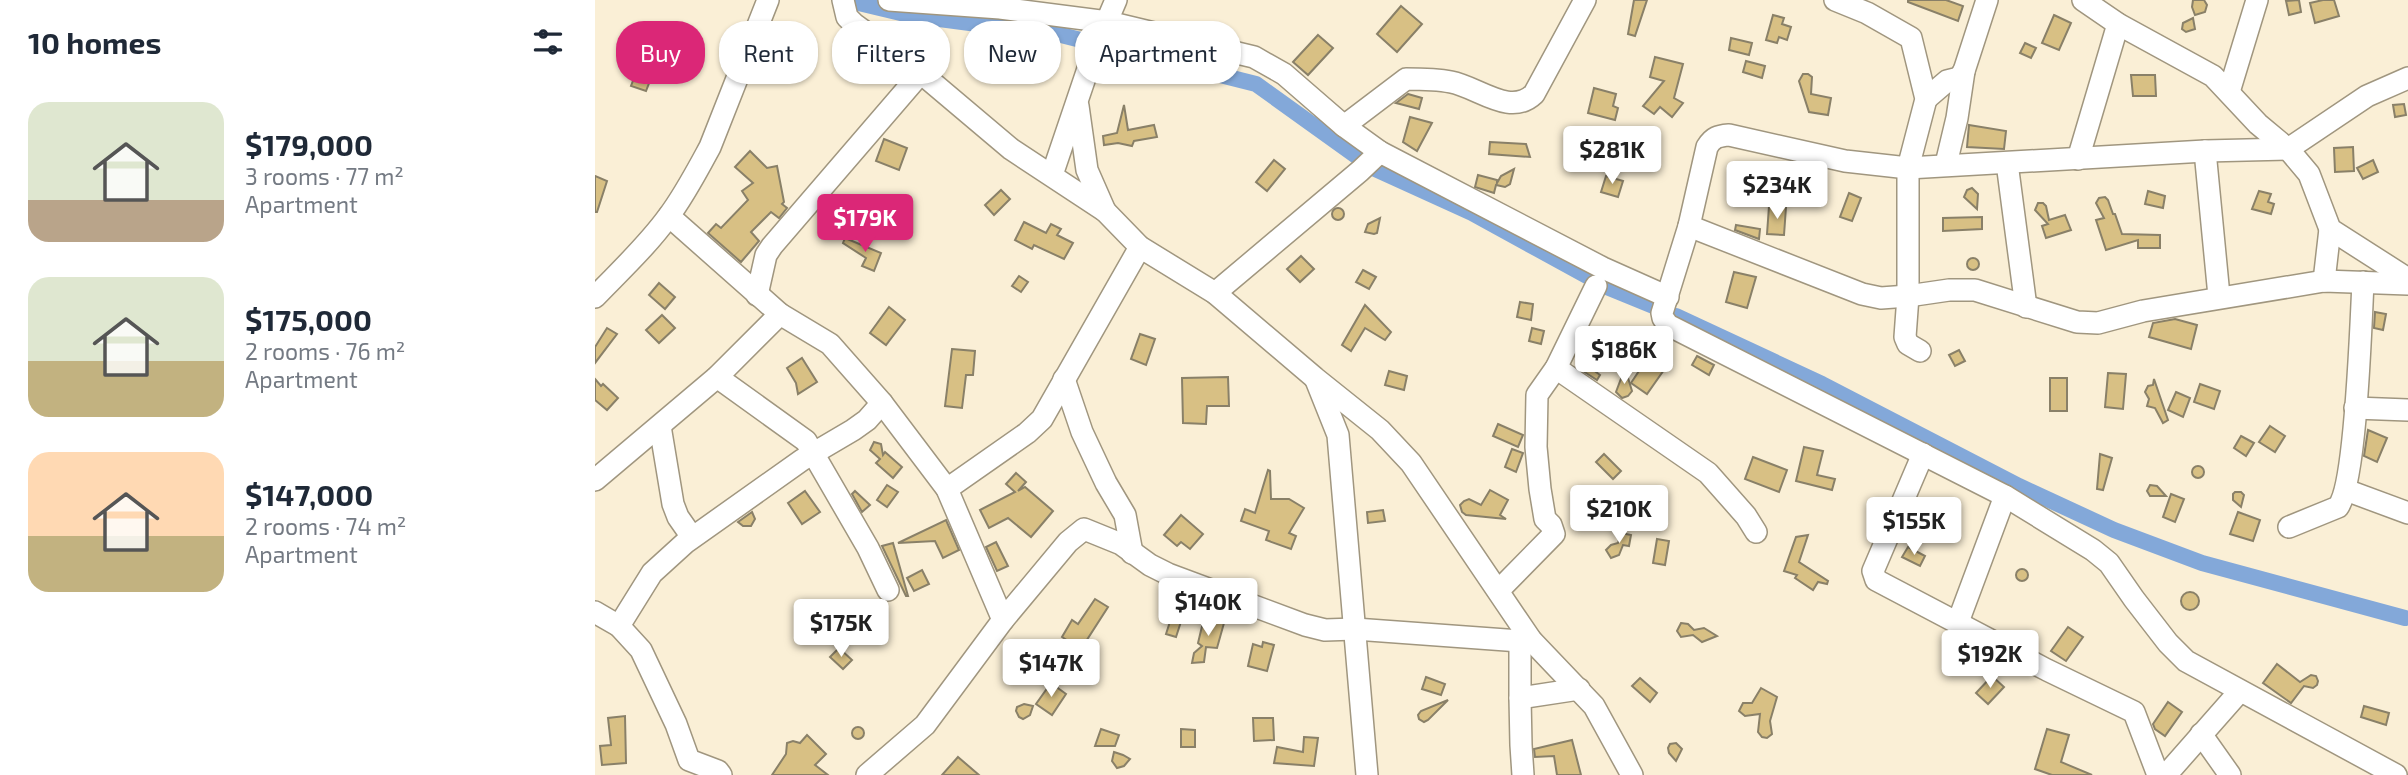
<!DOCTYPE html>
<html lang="en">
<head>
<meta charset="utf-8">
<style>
	:root { --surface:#fff; --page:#f2f2f3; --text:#1f2937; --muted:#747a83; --accent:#db2777 }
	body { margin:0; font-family:"Exo 2",sans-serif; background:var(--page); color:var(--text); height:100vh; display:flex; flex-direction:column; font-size:26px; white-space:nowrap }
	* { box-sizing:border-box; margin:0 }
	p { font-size:23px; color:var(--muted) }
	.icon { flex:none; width:38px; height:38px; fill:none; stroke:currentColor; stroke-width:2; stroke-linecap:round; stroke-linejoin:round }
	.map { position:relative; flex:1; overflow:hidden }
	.details { display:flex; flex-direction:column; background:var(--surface); width:595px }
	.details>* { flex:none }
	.hud { position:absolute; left:21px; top:21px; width:665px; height:63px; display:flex; gap:14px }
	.price { position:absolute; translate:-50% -60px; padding:0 16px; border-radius:7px; background:#fff; color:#222; font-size:23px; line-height:46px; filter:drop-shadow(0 2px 4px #0008) }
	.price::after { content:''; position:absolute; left:50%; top:42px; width:21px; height:16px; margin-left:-10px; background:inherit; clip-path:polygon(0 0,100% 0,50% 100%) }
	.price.current { background:var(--accent); color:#fff }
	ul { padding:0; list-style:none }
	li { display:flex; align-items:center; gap:21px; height:175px; padding:0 28px }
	li span { display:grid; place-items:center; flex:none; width:196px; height:140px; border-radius:21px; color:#555 }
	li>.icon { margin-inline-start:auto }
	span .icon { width:84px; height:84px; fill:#fffc; stroke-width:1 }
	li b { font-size:30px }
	h2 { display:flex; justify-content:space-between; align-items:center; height:84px; padding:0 28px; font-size:30px }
	.tag { padding:0 24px; border-radius:28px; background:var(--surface); box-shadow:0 2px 5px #0004; font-size:24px; line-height:63px }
	.tag.current { background:var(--accent); color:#fff }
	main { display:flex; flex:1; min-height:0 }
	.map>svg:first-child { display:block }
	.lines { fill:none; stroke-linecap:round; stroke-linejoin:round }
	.canal { stroke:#83a8d9; stroke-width:16 }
	.building { fill:#d8c084; stroke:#898068; stroke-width:2 }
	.minor-casing { stroke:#a0967f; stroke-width:24 }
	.minor { stroke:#fff; stroke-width:21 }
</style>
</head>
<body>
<main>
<section class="details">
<h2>10 homes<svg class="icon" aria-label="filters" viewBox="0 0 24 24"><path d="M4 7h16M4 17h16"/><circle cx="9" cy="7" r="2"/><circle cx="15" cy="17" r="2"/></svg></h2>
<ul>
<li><span style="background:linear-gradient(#dfe7d0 70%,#b9a48a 0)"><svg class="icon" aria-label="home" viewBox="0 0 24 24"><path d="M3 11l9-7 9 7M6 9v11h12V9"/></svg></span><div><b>$179,000</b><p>3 rooms · 77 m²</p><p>Apartment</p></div></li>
<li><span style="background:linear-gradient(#dfe7d0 60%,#c2b280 0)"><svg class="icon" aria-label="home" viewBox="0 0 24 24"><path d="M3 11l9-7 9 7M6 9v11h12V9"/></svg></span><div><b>$175,000</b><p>2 rooms · 76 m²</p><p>Apartment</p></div></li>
<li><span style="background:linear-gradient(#ffd9b3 60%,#c2b280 0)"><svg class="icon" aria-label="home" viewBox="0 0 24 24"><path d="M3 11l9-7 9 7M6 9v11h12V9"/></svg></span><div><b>$147,000</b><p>2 rooms · 74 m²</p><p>Apartment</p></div></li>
</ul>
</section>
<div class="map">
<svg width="1813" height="775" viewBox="0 0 1813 775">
	<rect width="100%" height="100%" fill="#faefd6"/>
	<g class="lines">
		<g class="canal">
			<path d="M 251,0 L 314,15 L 466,35 L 661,84 L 778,168 L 877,213 L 1012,287 L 1061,307"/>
			<path d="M 1081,316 L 1227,384 L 1424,486 L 1519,530 L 1607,563 L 1810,618"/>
		</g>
	</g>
	<g class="building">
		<path d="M 1039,0 L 1052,0 L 1040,36 L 1033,34 Z"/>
		<path d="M 1313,0 L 1351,0 L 1368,6 L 1363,21 L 1313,2 Z"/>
		<path d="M 1598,0 L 1609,0 L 1612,5 L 1610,12 L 1600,15 L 1597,7 Z"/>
		<path d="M 1704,0 L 1706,12 L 1694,15 L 1691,1 Z"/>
		<path d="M 1728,0 L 1739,0 L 1744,16 L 1720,23 L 1715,3 Z"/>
		<path d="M 806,6 L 827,24 L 802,52 L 782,34 Z"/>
		<path d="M 1178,15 L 1189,18 L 1187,24 L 1196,27 L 1192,40 L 1184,37 L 1182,43 L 1171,40 Z"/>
		<path d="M 1459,15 L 1476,23 L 1464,50 L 1447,43 Z"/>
		<path d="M 1598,18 L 1600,29 L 1591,32 L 1587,29 L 1588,23 Z"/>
		<path d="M 723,35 L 738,48 L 713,75 L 698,62 Z"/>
		<path d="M 1136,38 L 1157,43 L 1154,55 L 1134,50 Z"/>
		<path d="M 1430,43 L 1441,48 L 1436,58 L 1425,53 Z"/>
		<path d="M 1060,57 L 1088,64 L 1079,98 L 1088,103 L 1077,117 L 1065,107 L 1059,114 L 1048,106 L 1069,81 L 1055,77 Z"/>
		<path d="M 1151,61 L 1170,66 L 1167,78 L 1148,72 Z"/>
		<path d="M 41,73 L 56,78 L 51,91 L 36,86 Z"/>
		<path d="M 1208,74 L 1213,74 L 1217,77 L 1216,94 L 1236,98 L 1233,115 L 1214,112 L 1204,81 Z"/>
		<path d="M 1536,75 L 1560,75 L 1561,96 L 1538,96 Z"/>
		<path d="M 999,88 L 1021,94 L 1018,106 L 1023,108 L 1020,120 L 993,113 Z"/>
		<path d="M 813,94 L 827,98 L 824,109 L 801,103 Z"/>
		<path d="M 1809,104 L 1811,115 L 1800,117 L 1798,105 Z"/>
		<path d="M 529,105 L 533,130 L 559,125 L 562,137 L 539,141 L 537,146 L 523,143 L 509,145 L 508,136 L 522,133 Z"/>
		<path d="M 815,117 L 837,123 L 822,151 L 808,142 Z"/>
		<path d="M 1374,125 L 1411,131 L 1409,149 L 1372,147 Z"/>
		<path d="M 289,139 L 312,148 L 304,170 L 281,161 Z"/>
		<path d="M 895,142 L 931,144 L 935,157 L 894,154 Z"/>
		<path d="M 1758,147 L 1759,171 L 1740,172 L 1739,148 Z"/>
		<path d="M 155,151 L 172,168 L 182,166 L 189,202 L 187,204 L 192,208 L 184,218 L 176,212 L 156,232 L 164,241 L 146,262 L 113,233 L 121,224 L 126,228 L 153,200 L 147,191 L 158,183 L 140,167 Z"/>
		<path d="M 679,160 L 690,169 L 672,191 L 661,182 Z"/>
		<path d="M 1778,160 L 1783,172 L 1768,179 L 1762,168 Z"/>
		<path d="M 919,169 L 915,184 L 910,187 L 901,185 L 899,193 L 880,187 L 883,175 L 902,180 L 902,183 L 906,176 Z"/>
		<path d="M 0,176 L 12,181 L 2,212 L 0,212 Z"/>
		<path d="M 1011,176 L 1028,181 L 1023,197 L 1006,192 Z"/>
		<path d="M 1161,176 L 1166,194 L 1149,199 L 1144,182 Z"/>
		<path d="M 1377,188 L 1383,194 L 1382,209 L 1369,197 L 1372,190 Z"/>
		<path d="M 406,190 L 415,199 L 399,215 L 390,205 Z"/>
		<path d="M 1553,191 L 1570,196 L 1568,208 L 1550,204 Z"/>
		<path d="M 1664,191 L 1676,194 L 1673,202 L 1679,204 L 1676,214 L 1657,209 Z"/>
		<path d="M 1254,193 L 1266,198 L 1257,221 L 1245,217 Z"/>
		<path d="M 1510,197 L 1513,200 L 1518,214 L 1520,214 L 1527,234 L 1565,235 L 1565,248 L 1543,248 L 1543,240 L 1511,250 L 1501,220 L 1509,218 L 1501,203 L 1504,198 Z"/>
		<circle cx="282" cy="206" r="6"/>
		<path d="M 1443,203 L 1448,203 L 1451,206 L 1454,220 L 1470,215 L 1476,230 L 1451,238 L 1447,226 L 1453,224 L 1440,210 Z"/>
		<path d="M 1174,206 L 1191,207 L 1189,235 L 1172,234 Z"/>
		<circle cx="743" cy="214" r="6"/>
		<path d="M 1387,217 L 1387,229 L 1348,231 L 1348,218 Z"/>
		<path d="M 785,218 L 782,233 L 779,234 L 770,232 L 773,224 Z"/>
		<path d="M 429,222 L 451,233 L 456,224 L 466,229 L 462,235 L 478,243 L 469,259 L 439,245 L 437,249 L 420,240 Z"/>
		<path d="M 1141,225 L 1165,229 L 1164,239 L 1140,230 Z"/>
		<path d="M 250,238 L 286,253 L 279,271 L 267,266 L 271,258 L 248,243 Z"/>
		<path d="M 706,256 L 719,269 L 705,282 L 692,269 Z"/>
		<circle cx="1378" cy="264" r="6"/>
		<path d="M 768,270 L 781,277 L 774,289 L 761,282 Z"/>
		<path d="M 1139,272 L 1161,277 L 1152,308 L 1131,302 Z"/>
		<path d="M 424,276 L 433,282 L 426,292 L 417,286 Z"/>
		<path d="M 64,283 L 80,297 L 70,309 L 54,295 Z"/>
		<path d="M 925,302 L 938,304 L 936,320 L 922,317 Z"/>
		<path d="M 770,305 L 796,332 L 790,340 L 770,328 L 756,351 L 747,345 Z"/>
		<path d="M 294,307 L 310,320 L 291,345 L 275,333 Z"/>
		<path d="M 1780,312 L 1791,314 L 1788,330 L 1779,328 Z"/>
		<path d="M 67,315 L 80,328 L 64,343 L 51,330 Z"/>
		<path d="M 1580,319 L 1602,325 L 1596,349 L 1554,337 L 1558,323 Z"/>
		<path d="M 12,328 L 22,334 L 0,363 L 0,347 Z"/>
		<path d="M 937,328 L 949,331 L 946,344 L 934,341 Z"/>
		<path d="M 545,334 L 560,339 L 551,365 L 536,359 Z"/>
		<path d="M 357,349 L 380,351 L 378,375 L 371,375 L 367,408 L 350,406 Z"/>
		<path d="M 1364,350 L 1370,361 L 1360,366 L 1354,355 Z"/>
		<path d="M 1054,356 L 1071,367 L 1052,394 L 1036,383 Z"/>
		<path d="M 1102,356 L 1119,365 L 1114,375 L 1097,365 Z"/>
		<path d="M 207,358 L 222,382 L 203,394 L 201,383 L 192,368 Z"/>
		<path d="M 989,363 L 1005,375 L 1002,380 L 985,369 Z"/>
		<path d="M 1030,368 L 1037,391 L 1033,396 L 1027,398 L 1021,392 Z"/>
		<path d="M 794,371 L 812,376 L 809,390 L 790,385 Z"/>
		<path d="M 1513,373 L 1531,374 L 1528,409 L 1510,407 Z"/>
		<path d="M 633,377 L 634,406 L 612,406 L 611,424 L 588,423 L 587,378 Z"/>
		<rect x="1455" y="378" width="17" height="33"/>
		<path d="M 0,379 L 6,386 L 8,384 L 23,398 L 12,410 L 0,400 Z"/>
		<path d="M 1559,379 L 1573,420 L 1568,423 L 1560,408 L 1552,406 L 1554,399 L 1550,392 L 1553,386 L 1558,385 Z"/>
		<path d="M 1605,384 L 1625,391 L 1619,409 L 1599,402 Z"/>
		<path d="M 1581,392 L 1595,398 L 1588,417 L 1573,410 Z"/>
		<path d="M 903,424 L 928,435 L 923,447 L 898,436 Z"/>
		<path d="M 1675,426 L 1690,436 L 1680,452 L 1664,442 Z"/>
		<path d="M 1773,430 L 1792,438 L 1782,462 L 1769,456 Z"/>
		<path d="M 1646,436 L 1659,443 L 1651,456 L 1639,448 Z"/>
		<path d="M 279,442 L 286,444 L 288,455 L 290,452 L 307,467 L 298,478 L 281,463 L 285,459 L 275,450 Z"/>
		<path d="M 1209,447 L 1228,451 L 1222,475 L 1240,479 L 1237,490 L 1201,481 Z"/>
		<path d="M 917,449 L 928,453 L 921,472 L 910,467 Z"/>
		<path d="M 1009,454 L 1026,471 L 1018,479 L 1001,462 Z"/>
		<path d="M 1505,454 L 1517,458 L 1508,490 L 1502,489 Z"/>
		<path d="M 1158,457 L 1192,470 L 1184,492 L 1150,479 Z"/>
		<circle cx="1603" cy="472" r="6"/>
		<path d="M 673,470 L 675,471 L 676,499 L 694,499 L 709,508 L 694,533 L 701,536 L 696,549 L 671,540 L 674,531 L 646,521 L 650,509 L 660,513 Z"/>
		<path d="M 421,473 L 431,482 L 423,491 L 430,487 L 458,511 L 436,537 L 413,518 L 394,528 L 385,510 L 420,492 L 411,484 Z"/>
		<path d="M 292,485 L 303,492 L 292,507 L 282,500 Z"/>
		<path d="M 1555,485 L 1562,486 L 1571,496 L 1555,496 L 1552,491 Z"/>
		<path d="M 895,490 L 913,500 L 905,515 L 911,519 L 871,515 L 867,512 L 865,505 L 869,501 L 874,499 L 886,505 Z"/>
		<path d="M 210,491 L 225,512 L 207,524 L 193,503 Z"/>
		<path d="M 260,491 L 275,505 L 267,512 L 257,494 Z"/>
		<path d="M 1640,492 L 1646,492 L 1649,495 L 1646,507 L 1638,500 L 1638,494 Z"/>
		<path d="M 1576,494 L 1589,499 L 1580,522 L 1568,517 Z"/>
		<path d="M 788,510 L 790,521 L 773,523 L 772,512 Z"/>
		<path d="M 157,512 L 160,519 L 156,526 L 148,526 L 143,522 Z"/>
		<path d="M 1643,512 L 1665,520 L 1658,541 L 1635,534 Z"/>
		<path d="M 586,515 L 608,534 L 595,549 L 586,542 L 582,546 L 569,535 Z"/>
		<path d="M 351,520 L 364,550 L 348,558 L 340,541 L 303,543 Z"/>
		<path d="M 1026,533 L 1036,535 L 1034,546 L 1028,545 L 1024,555 L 1016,558 L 1011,550 L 1016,545 L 1023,543 Z"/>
		<path d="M 1213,535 L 1204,562 L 1233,581 L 1232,584 L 1223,582 L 1218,590 L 1200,578 L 1202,575 L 1189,571 L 1201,537 Z"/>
		<path d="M 1062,539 L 1074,541 L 1070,565 L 1058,563 Z"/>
		<path d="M 401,542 L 413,566 L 402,571 L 391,547 Z"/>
		<path d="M 298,543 L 313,596 L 311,596 L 287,546 Z"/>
		<path d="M 1313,547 L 1330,556 L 1325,566 L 1307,557 Z"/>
		<circle cx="1427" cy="575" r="6"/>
		<path d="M 327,570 L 334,584 L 319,591 L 312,578 Z"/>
		<circle cx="1595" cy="601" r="9"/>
		<path d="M 584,594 L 594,597 L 581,637 L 571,634 Z"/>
		<path d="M 500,599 L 513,607 L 486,649 L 467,637 L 477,620 L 483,624 Z"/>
		<path d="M 609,618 L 629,623 L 622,648 L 611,647 L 609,662 L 597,663 L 599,653 L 607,646 L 603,643 Z"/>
		<path d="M 1086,623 L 1093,624 L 1099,630 L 1109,628 L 1122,636 L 1107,642 L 1098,635 L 1086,637 L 1082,631 Z"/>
		<path d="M 1473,627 L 1488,637 L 1471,661 L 1456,651 Z"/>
		<path d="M 668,642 L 679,645 L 672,671 L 653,666 L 658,644 L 667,647 Z"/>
		<path d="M 244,648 L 257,660 L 248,669 L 235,657 Z"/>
		<path d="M 1682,664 L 1705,682 L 1716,675 L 1721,676 L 1723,681 L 1722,685 L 1718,688 L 1709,686 L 1696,703 L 1668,683 Z"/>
		<path d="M 449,667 L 459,675 L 451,685 L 442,678 Z"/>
		<path d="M 1397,676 L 1409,687 L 1393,704 L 1381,693 Z"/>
		<path d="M 831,677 L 850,684 L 846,695 L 827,689 Z"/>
		<path d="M 1045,678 L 1062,693 L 1055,702 L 1037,686 Z"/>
		<path d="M 456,683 L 471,694 L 457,715 L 441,704 Z"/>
		<path d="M 1166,688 L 1182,697 L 1175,721 L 1177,734 L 1172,738 L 1167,737 L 1163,732 L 1165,714 L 1150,716 L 1144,711 L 1148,703 L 1157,703 Z"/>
		<path d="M 853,700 L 833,720 L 829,722 L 824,719 L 823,715 L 826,711 Z"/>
		<path d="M 1573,702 L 1587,712 L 1570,736 L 1560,729 L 1558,724 Z"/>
		<path d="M 429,704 L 438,706 L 435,715 L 428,719 L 424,717 L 421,711 L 422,707 Z"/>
		<path d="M 1769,706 L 1794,713 L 1791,725 L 1766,717 Z"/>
		<path d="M 30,716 L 31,763 L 7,765 L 5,746 L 16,745 L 13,718 Z"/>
		<path d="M 658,718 L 678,718 L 679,740 L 659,741 Z"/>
		<circle cx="263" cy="733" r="6"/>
		<path d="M 506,729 L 524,735 L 520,746 L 500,746 Z"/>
		<path d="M 586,729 L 600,730 L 600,747 L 586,747 Z"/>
		<path d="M 1452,729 L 1474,735 L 1466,762 L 1497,775 L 1457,775 L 1440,769 Z"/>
		<path d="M 212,735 L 231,754 L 220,765 L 233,775 L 177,775 L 191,754 L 192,743 L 198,741 L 205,743 Z"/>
		<path d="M 709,737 L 723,738 L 719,766 L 679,763 L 682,747 L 708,752 Z"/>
		<path d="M 977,740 L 986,775 L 962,775 L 959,756 L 940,757 L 939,749 Z"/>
		<path d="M 1081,743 L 1087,749 L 1081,761 L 1074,753 L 1073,748 L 1075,744 Z"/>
		<path d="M 519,752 L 528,755 L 535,759 L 529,766 L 522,768 L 517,761 Z"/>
		<path d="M 363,757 L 384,775 L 347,775 Z"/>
	</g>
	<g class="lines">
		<defs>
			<g id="minor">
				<path d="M 248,0 L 252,17 L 259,24 L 320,68 L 416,149 L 510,211 L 545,247 L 620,293 L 720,378 L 785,430 L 816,463 L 936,640 L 999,706 L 1037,775"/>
				<path d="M 294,0 L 405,8 L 513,22 L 659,57 L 689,74 L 749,126 L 785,152 L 1008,268 L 1073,297"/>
				<path d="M 1240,0 L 1272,13 L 1316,38 L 1331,99 L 1313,168 L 1313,296 L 1310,337 L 1313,344 L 1325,351"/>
				<path d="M 1488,0 L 1523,24 L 1618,76 L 1663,124 L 1693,149 L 1714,174 L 1735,229 L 1813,279"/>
				<path d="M 1634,92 L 1662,0"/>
				<path d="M 1331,99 L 1352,81 L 1364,78 L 1369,71 L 1392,0"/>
				<path d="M 483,106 L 492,170 L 510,211"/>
				<path d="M 749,126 L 811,79 C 826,79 841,79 856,82 C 883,87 915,117 939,94 L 990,0"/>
				<path d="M 1610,151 L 1624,296"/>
				<path d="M 1483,159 L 1523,24"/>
				<path d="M 1412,163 L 1431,307"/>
				<path d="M 1351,164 L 1362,118 L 1369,71"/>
				<path d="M 457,175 L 498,54 L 521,0"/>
				<path d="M 74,216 L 185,314 L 235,344 L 287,403 L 352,489 L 408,620"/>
				<path d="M 1094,226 L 1267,294 L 1286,298 L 1313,296 L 1354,290 L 1380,290 L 1482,322 L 1503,323 L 1548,311 L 1729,281 L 1813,284"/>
				<path d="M 1729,281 L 1735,229"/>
				<path d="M 620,293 L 765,171 L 785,152"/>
				<path d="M 162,295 L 171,255 L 177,246 L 325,74"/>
				<path d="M 0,297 C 25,271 52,246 73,217 C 89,196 102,171 115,147 L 173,0"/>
				<path d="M 961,368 L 1113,473 L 1151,516 L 1161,532"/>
				<path d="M 122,377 L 211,441 L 273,548 L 293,590"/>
				<path d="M 469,379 L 487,432 L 511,483 L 530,515 L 537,553"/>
				<path d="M 721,380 L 743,435 L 772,775"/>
				<path d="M 1760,408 L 1813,410"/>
				<path d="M 65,426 L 78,504 L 83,517 L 97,537"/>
				<path d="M 1328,454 L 1278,571 L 1281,580 L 1452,670 L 1539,712 L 1563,775"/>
				<path d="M 0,480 L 122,377 L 185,314"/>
				<path d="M 352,489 L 432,433 L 447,419 L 545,247"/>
				<path d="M 1751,490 L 1813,513"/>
				<path d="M 1694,527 L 1743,507 C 1761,484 1766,321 1768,282"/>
				<path d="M 904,590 L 959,534 L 956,525 L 950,519 L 945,489 L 941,447 L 942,395 L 961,368 L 1001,286"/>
				<path d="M 0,612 L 24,626 L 46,650 L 81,724 L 94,760 L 123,771 L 126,775"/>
				<path d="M 1363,622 L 1410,496"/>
				<path d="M 24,626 L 57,573 L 90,543 L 207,460 L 258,430 L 272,420 L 287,403"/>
				<path d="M 925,641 L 925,698"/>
				<path d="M 1606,734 L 1635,775"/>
				<path d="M 272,775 L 330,725 L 408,620 L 473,542 L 489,529 L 526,544 L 555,565 L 573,574 L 710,625 L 730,630 L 760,629 L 925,641 L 936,640"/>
				<path d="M 928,775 L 926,745 L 925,698 L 984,689"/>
				<path d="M 1571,775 L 1645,691"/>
				<path d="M 1801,775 L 1591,661 L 1573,643 L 1539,599 L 1514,563 L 1498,550 L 1410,496 L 1073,325 L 1068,318 L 1067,313 L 1094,226 L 1112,147 C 1118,137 1123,136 1134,135 L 1250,161 L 1313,168 L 1610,151 L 1693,149 L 1772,96 L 1813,78"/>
			</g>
		</defs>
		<use href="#minor" class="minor-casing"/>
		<use href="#minor" class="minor"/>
	</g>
</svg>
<b class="price" style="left:1017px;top:186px">$281K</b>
<b class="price" style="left:1182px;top:221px">$234K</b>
<b class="price current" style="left:270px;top:254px">$179K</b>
<b class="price" style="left:1029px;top:386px">$186K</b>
<b class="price" style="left:1024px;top:545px">$210K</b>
<b class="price" style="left:1319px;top:557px">$155K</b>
<b class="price" style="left:613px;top:638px">$140K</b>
<b class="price" style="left:246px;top:659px">$175K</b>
<b class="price" style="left:1395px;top:690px">$192K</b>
<b class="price" style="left:456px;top:699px">$147K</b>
<div class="hud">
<a class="tag current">Buy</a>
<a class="tag">Rent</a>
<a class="tag">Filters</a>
<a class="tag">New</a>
<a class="tag">Apartment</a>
</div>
</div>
</main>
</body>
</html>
